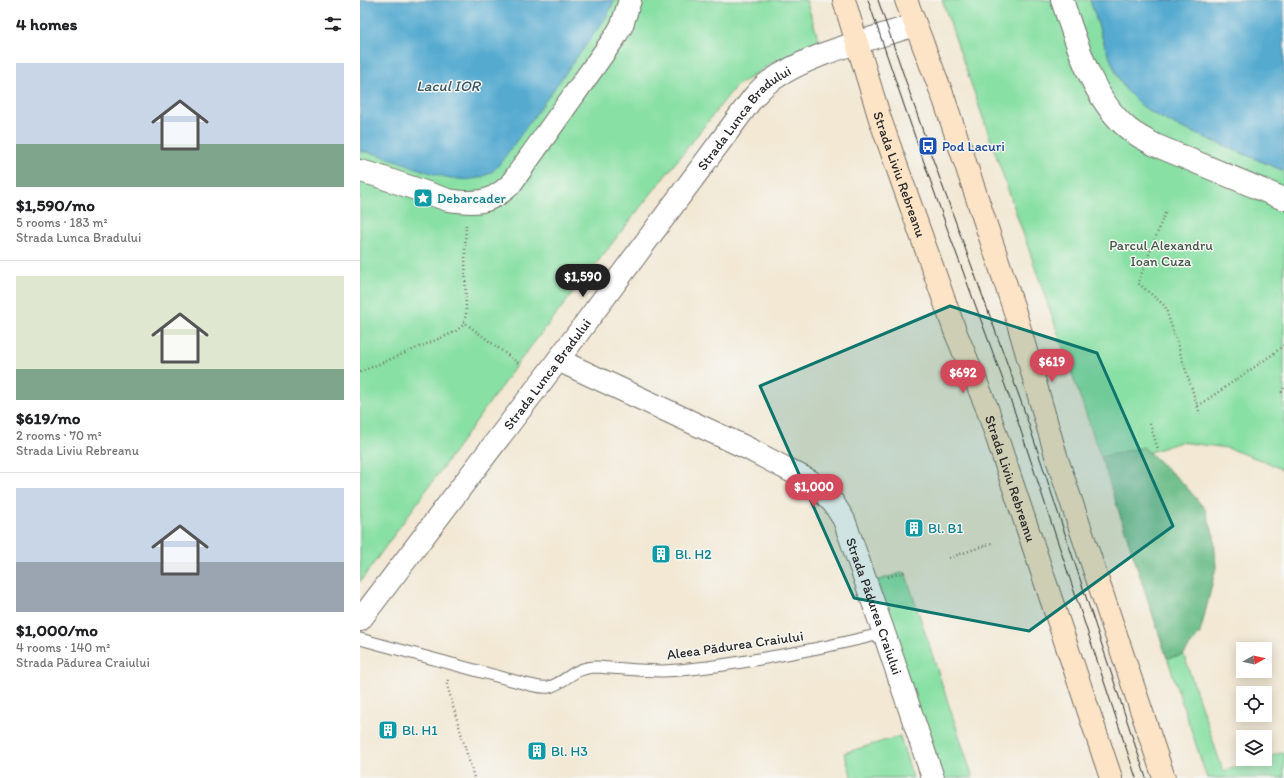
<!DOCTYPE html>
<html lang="en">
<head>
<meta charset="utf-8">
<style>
	:root { --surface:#fff; --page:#f2f2f2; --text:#202124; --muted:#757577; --line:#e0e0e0; --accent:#d1495b }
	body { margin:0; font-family:Itim,sans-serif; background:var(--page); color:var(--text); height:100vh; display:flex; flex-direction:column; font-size:15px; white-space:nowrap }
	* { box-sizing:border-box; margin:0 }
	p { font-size:13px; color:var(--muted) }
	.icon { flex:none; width:22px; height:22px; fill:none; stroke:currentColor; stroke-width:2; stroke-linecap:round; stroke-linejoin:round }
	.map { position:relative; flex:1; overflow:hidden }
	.drawer { display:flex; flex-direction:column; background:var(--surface); width:360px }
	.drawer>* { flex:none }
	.needle { width:26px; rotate:82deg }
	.buttons { position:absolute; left:876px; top:642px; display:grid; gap:8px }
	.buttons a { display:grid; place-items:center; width:36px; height:36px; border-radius:0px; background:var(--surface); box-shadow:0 2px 10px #0003; font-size:20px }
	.price { position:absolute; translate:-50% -34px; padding:0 9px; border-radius:14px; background:var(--accent); color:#fff; font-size:13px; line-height:26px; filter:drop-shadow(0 1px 2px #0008) }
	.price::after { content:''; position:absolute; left:50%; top:24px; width:12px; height:9px; margin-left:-6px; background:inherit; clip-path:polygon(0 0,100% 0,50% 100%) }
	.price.active { background:#222; color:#fff }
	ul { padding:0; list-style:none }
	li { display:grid; align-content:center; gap:8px; height:212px; padding:0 16px }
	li+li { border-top:1px solid var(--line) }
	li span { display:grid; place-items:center; height:124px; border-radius:0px; color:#555 }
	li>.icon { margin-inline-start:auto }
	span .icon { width:72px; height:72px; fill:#fffc; stroke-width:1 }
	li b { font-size:17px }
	h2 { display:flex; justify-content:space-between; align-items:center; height:48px; padding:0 16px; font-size:17px }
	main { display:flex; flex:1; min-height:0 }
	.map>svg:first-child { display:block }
	.green { fill:#89e0a4; stroke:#5a8668 }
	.forest { fill:#6ebe8a; stroke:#4c745a }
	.water { fill:#54aad0; stroke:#406a7e }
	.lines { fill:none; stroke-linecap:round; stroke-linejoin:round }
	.lane-casing { stroke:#716d66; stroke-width:13 }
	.street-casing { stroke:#716d66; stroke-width:24 }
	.secondary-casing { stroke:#716d66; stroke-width:24 }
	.path { stroke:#716d66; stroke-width:2.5; stroke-dasharray:1 3; stroke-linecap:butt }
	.lane { stroke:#fff; stroke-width:11 }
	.street { stroke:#fff; stroke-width:22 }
	.secondary { stroke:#fee4c6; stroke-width:22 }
	.tram { stroke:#2b2b2b; stroke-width:1 }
	.marked { fill:#0f766e; fill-opacity:0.2; stroke:#0f766e; stroke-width:3; stroke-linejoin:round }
	.labels { text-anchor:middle; stroke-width:3; stroke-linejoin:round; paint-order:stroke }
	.street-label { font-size:14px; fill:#2b2b2b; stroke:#f6f6f2 }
	.transit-label { font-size:14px; fill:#164399; stroke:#f6f6f2; text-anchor:start }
	.culture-label { font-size:14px; fill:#0d838f; stroke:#f6f6f2; text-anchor:start }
	.park-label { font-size:14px; fill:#425849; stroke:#f6f6f2 }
	.water-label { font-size:15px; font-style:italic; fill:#395765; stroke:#f6f6f2 }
</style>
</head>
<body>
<main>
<section class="drawer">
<h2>4 homes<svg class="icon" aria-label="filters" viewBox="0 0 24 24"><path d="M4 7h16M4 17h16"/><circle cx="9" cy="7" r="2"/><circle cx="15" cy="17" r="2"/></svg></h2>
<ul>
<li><span style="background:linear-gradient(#c9d6e8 65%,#7fa58c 0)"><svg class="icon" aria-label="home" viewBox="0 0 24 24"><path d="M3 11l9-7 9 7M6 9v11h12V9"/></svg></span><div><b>$1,590/mo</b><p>5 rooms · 183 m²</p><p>Strada Lunca Bradului</p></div></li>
<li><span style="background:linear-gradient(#dfe7d0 75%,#7fa58c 0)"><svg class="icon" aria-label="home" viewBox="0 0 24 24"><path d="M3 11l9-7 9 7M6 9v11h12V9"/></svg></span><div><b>$619/mo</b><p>2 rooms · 70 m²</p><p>Strada Liviu Rebreanu</p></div></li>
<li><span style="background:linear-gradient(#c9d6e8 60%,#9aa5b1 0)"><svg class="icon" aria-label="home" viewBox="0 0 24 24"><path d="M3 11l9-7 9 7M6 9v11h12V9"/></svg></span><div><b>$1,000/mo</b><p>4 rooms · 140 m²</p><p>Strada Pădurea Craiului</p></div></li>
</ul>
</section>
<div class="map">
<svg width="924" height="778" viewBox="0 0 924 778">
	<rect width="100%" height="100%" fill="#f6f6f2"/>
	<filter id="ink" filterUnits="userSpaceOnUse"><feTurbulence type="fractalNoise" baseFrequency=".025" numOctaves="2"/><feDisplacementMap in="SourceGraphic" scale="8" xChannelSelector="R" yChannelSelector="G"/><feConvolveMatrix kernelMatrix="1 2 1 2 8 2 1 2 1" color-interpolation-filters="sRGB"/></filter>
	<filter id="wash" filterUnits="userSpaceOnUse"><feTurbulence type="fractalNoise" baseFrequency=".012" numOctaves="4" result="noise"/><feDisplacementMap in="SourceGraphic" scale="16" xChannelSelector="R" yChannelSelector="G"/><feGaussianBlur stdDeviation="0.9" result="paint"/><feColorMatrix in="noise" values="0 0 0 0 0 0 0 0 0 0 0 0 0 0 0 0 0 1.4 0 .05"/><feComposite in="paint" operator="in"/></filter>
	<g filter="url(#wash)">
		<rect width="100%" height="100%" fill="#f2e8d4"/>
		<g class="green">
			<path d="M 254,0 L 446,0 L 460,44 L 416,61 L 375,87 L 158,363 L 0,582 L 0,151 L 16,154 L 251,8 Z"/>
			<path d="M 582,0 L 730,0 L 745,46 L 758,77 L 766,90 L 781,105 L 792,113 L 813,124 L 924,171 L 924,471 L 909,463 L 867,448 L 821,442 L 759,462 L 863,771 L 905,759 L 905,758 L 924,752 L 924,778 L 847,778 L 741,457 Z"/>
			<path d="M 545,572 L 613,778 L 579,778 L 512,582 Z"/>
			<path d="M 540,736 L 553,778 L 492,778 L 484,753 Z"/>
		</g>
		<path class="forest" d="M 783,447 L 822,482 L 845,509 L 854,536 L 856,567 L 848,601 L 840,633 L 823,655 L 807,658 L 741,457 Z"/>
		<g class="water">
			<path d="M 0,0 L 254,0 L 247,16 L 141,162 C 138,166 134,171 130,173 C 95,195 38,154 0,151 Z"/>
			<path d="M 730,0 L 924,0 L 924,171 L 813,124 L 792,113 L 781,105 L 766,90 L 758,77 L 745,46 Z"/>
		</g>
	</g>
	<g filter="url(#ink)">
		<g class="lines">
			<defs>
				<path id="lane" d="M 0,639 L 170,685 C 176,686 182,688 189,687 C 207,682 212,668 235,667 C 257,668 280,671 302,671 C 336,670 371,664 405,658 C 445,651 485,643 524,633"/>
				<g id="street">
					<path d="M 702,0 C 716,41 731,95 764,125 C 773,134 784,139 795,145 L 924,199"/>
					<path d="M 0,171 L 15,175 L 88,200 C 114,204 130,204 150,185 L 255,37 L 262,25 L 270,0"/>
					<path id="s1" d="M 198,360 L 387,448 L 450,481 L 462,491 L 474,504 L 484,520 L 524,633 L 573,778"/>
					<path id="s2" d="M 0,620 L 198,360 L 392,99 C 397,93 403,86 409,82 C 452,52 506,41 555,25"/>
				</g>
				<g id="secondary">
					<path id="s3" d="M 484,0 L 520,119 L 595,331 L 627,408 L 751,778"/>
					<path d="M 546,0 L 584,99 L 654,309 L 697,459 L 804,778"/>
				</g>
			</defs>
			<use href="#lane" class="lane-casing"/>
			<use href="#street" class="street-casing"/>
			<use href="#secondary" class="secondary-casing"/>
			<g class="path">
				<path d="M 805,213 L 778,283 L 805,306 L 840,414"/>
				<path d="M 106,225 L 105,247 L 106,315 L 104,322 L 158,363"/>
				<path d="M 0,372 L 95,332 L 102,326 L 104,322"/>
				<path d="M 924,388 L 922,392 L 924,393"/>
				<path d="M 838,406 L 912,355 L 924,345"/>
				<path d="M 790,424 L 798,449"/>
				<path d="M 589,558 L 632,543"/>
				<path d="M 528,577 L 545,572"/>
				<path d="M 88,680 L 87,685 L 114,778"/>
			</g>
			<use href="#lane" class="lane"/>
			<use href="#street" class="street"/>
			<use href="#secondary" class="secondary"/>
			<g class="tram">
				<path d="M 508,0 L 546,111 L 587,228 L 654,410 L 776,778"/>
				<path d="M 518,0 L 568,146 L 663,407 L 786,778"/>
			</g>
		</g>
	</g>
	<path class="marked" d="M 590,306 L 737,353 L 813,526 L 669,631 L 494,598 L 400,386 Z"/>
	<defs>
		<symbol id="bus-square" viewBox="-11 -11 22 22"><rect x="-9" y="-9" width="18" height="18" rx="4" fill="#1a4fb4" stroke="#f6f6f2"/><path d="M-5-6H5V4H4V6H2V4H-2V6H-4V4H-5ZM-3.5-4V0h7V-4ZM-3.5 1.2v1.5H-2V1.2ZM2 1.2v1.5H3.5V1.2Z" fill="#fff"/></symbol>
		<symbol id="sight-square" viewBox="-11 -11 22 22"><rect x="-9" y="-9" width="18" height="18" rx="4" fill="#0f9aa8" stroke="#f6f6f2"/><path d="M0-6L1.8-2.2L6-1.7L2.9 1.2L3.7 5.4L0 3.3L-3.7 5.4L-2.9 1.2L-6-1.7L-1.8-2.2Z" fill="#fff"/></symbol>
		<symbol id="building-square" viewBox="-11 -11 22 22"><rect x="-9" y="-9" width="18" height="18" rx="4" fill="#0f9aa8" stroke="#f6f6f2"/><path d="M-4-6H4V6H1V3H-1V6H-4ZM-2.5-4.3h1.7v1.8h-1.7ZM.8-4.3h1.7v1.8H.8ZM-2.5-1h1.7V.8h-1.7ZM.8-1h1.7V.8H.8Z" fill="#fff"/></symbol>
	</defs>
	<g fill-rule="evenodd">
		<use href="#bus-square" x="557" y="135" width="22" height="22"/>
		<use href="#sight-square" x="52" y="187" width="22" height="22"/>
		<use href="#building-square" x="543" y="517" width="22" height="22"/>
		<use href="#building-square" x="290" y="543" width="22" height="22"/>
		<use href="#building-square" x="17" y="719" width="22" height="22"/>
		<use href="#building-square" x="166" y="740" width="22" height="22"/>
	</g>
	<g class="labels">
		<g class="street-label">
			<text dy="5" stroke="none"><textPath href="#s2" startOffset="633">Strada Lunca Bradului</textPath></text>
			<text dy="5" stroke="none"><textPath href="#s3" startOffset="183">Strada Liviu Rebreanu</textPath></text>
			<text dy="5" stroke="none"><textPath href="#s2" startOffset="309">Strada Lunca Bradului</textPath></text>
			<text dy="5" stroke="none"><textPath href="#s3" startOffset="507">Strada Liviu Rebreanu</textPath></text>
			<text dy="5" stroke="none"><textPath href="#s1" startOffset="423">Strada Pădurea Craiului</textPath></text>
			<text transform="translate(375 645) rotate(-8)" y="5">Aleea Pădurea Craiului</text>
		</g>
		<g class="transit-label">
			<text x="582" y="151">Pod Lacuri</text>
		</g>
		<g class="culture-label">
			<text x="77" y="203">Debarcader</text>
			<text x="568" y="533">Bl. B1</text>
			<text x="315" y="559">Bl. H2</text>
			<text x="42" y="735">Bl. H1</text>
			<text x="191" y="756">Bl. H3</text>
		</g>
		<g class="park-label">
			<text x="801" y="250">Parcul Alexandru<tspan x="801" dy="16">Ioan Cuza</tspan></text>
		</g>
		<g class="water-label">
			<text x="88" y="91">Lacul IOR</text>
		</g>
	</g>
</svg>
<div class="buttons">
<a><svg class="needle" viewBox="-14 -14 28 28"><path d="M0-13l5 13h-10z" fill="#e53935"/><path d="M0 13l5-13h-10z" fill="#757577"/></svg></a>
<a><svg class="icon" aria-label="locate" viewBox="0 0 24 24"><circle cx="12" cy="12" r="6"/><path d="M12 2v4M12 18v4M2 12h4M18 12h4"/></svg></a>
<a><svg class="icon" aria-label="layers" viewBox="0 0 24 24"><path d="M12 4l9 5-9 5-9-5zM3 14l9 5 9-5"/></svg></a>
</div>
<b class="price active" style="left:223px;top:298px">$1,590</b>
<b class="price" style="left:692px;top:383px">$619</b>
<b class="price" style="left:603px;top:394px">$692</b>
<b class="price" style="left:454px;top:508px">$1,000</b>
</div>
</main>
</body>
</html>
